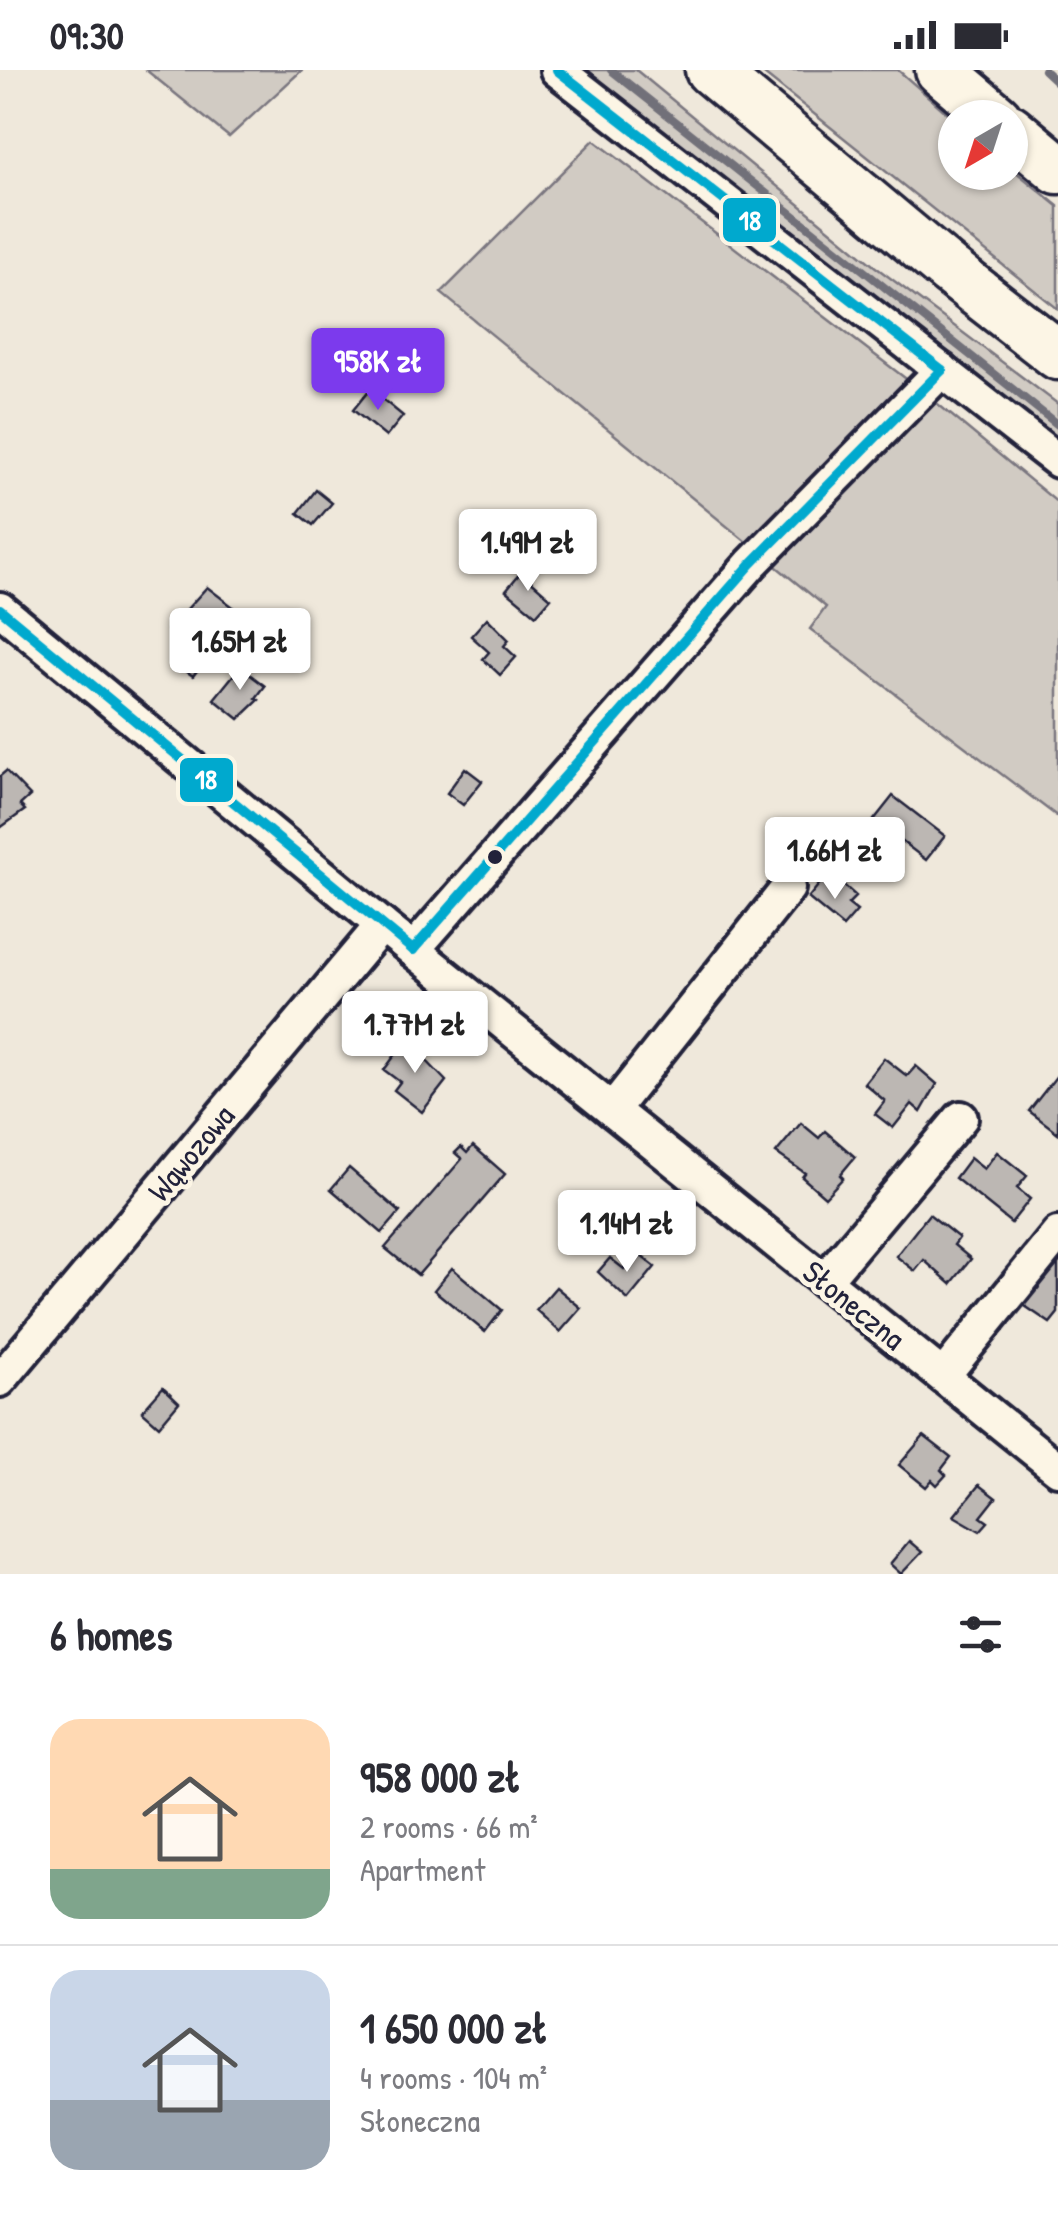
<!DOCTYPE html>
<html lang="en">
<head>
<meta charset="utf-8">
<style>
	:root { --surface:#fff; --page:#f2f2f3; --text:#2b2b33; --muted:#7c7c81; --line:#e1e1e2; --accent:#7c3aed }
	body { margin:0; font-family:"Patrick Hand",sans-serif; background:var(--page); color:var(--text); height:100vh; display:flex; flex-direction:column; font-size:38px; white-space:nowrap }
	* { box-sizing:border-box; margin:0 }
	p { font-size:32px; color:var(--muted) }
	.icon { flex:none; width:55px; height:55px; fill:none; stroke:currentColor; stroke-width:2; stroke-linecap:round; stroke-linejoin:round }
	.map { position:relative; height:1504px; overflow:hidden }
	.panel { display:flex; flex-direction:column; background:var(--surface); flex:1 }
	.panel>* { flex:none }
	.needle { width:65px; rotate:219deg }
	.fabs { position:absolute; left:938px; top:30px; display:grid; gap:20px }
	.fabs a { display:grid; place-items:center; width:90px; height:90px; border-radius:50%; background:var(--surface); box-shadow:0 2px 8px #0004; font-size:50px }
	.price { position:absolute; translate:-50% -85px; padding:0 22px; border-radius:10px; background:#fff; color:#222; font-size:32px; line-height:65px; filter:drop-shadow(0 2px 5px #0008) }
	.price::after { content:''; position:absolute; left:50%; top:60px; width:30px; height:22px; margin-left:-15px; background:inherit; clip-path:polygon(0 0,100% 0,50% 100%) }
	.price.current { background:var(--accent); color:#fff }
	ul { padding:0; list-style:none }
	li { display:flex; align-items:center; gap:30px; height:250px; padding:0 50px }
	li+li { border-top:2px solid var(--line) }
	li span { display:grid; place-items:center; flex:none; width:280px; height:200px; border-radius:30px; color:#555 }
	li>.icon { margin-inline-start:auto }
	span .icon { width:120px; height:120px; fill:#fffc; stroke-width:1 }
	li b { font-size:42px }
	h2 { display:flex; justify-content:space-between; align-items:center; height:120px; padding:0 50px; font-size:42px }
	.status { display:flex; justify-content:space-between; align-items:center; height:70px; padding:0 50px; background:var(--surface); direction:ltr }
	.status svg { height:28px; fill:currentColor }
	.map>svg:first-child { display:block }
	.green { fill:#d1cbc3; stroke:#7a767f; stroke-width:2.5 }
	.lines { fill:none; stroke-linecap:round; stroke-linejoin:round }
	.stream { stroke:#716f79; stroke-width:8 }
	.building { fill:#bcb7b3; stroke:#22223b; stroke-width:2.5 }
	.minor-casing { stroke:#22223b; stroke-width:40 }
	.highway-casing { stroke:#22223b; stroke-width:55 }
	.minor { stroke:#fcf5e5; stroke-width:32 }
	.highway { stroke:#fcf5e5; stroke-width:48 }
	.bus-1-casing { stroke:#fcf5e5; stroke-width:18 }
	.bus-1 { stroke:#00a9ce; stroke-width:10 }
	.bus-dot { fill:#22223b; stroke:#fcf5e5; stroke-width:4 }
	.labels { text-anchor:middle; stroke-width:10; stroke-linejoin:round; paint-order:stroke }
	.street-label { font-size:32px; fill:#22223b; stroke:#fcf5e5 }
	.line-badge { stroke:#fcf5e5; stroke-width:4 }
	.badge-label { font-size:28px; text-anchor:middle; font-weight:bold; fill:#fff }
</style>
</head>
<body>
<div class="status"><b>09:30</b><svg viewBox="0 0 49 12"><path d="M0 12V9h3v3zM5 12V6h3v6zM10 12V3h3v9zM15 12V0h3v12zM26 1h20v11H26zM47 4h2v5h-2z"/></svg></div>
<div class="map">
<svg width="1058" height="1504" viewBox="0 0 1058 1504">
	<rect width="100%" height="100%" fill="#efe8db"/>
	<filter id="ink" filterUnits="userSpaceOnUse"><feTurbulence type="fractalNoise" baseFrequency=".01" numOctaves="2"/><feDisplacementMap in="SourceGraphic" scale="20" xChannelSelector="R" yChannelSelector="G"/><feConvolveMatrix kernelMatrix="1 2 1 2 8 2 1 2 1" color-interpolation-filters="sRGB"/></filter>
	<g filter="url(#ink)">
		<g class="green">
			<path d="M 146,0 L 302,0 L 229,67 Z"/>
			<path d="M 584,0 L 636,0 L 873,195 L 1058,334 L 1058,377 Z"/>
			<path d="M 759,0 L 898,0 L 955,50 L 955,102 L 1010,102 L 1010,97 L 1058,136 L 1058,239 Z"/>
			<path d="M 594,70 L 922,321 L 1058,433 L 1058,747 L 810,559 L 826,537 L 441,223 Z"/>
		</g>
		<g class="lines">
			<g class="stream">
				<path d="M 611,0 L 1058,355"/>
				<path d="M 1044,0 L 1058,13"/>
			</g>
		</g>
		<g class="building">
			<path d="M 370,319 L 403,346 L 386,367 L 353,340 Z"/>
			<path d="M 316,420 L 332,433 L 313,455 L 298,443 Z"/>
			<path d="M 521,502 L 551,528 L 536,545 L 506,520 Z"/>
			<path d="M 207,517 L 241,543 L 193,606 L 173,592 L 187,574 L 168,560 Z"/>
			<path d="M 487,548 L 509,570 L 504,576 L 516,587 L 500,605 L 483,589 L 489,582 L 471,566 Z"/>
			<path d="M 240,597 L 265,616 L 256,628 L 259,630 L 239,649 L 214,629 Z"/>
			<path d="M 465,698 L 482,711 L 463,735 L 447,723 Z"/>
			<path d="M 6,701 L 30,726 L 20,735 L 25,740 L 0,758 L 0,706 Z"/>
			<path d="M 893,726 L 945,766 L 926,790 L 874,750 Z"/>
			<path d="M 822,811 L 832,819 L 839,811 L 856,826 L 848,834 L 857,841 L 843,857 L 808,828 Z"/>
			<path d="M 408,968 L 425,982 L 422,986 L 446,1011 L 422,1042 L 394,1020 L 400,1012 L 384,1000 Z"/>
			<path d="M 884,988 L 907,1006 L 916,996 L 937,1014 L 921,1042 L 912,1034 L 893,1058 L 875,1044 L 885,1031 L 864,1013 Z"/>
			<path d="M 1058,1004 L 1058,1063 L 1029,1041 Z"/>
			<path d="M 801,1053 L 819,1068 L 825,1061 L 855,1087 L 840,1105 L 843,1108 L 825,1127 L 802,1107 L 805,1103 L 776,1083 Z"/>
			<path d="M 473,1076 L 505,1104 L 418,1205 L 385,1178 L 462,1089 L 455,1083 L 461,1077 L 467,1083 Z"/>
			<path d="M 997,1082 L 1027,1106 L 1017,1118 L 1030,1129 L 1011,1153 L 955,1108 L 970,1088 L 984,1099 Z"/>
			<path d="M 349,1098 L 400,1142 L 382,1163 L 331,1119 Z"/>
			<path d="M 929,1144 L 959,1168 L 954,1175 L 971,1189 L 951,1214 L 924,1190 L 915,1201 L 896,1186 Z"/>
			<path d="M 636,1182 L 655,1197 L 628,1230 L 598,1202 L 610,1188 L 624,1199 Z"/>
			<path d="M 1058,1189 L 1058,1243 L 1050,1253 L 1019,1232 Z"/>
			<path d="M 452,1198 L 502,1240 L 485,1262 L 434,1220 Z"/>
			<path d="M 556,1217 L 581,1238 L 560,1262 L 536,1240 Z"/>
			<path d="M 163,1317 L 179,1332 L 159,1356 L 142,1341 Z"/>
			<path d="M 924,1366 L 951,1387 L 941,1400 L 946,1405 L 937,1415 L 932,1410 L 926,1417 L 899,1395 Z"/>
			<path d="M 979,1415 L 996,1428 L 981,1447 L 988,1452 L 980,1461 L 954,1446 Z"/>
			<path d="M 909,1471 L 922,1482 L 901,1504 L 890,1494 Z"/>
		</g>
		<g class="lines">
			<defs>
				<g id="minor">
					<path d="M 557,0 L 1058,391"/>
					<path d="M 0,539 L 382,855 L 1058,1399"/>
					<path d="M 413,880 L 751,494 L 942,300"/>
					<path d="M 612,1040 L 788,818"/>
					<path d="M 824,1211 L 961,1048"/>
					<path d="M 943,1306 L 1058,1164"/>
					<path d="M 0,1310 L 382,855"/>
				</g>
				<g id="highway">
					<path d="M 710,0 L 950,201 L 1058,285"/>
					<path d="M 940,0 L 997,48"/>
					<path d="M 1010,59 L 1058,99"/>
				</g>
			</defs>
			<use href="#minor" class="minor-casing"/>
			<use href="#highway" class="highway-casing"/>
			<use href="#minor" class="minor"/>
			<use href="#highway" class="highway"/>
			<defs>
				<g id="bus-1">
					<path d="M 557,0 L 942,300"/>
					<path d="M 0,539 L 413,880"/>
					<path d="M 413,880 L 751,494 L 942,300"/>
				</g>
			</defs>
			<use href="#bus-1" class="bus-1-casing"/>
			<use href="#bus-1" class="bus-1"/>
		</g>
	</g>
	<circle class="bus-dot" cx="495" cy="787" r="9"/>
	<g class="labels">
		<g class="street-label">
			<text transform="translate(191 1083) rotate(-50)" y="11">Wąwozowa</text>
			<text transform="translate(854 1235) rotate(39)" y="11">Słoneczna</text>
		</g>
	</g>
	<g class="line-badge">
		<rect x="721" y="126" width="57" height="48" rx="10" fill="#00a9ce"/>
		<rect x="178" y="686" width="57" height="48" rx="10" fill="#00a9ce"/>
	</g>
	<g class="badge-label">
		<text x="750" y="160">18</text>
		<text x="206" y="719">18</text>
	</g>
</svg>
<div class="fabs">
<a><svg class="needle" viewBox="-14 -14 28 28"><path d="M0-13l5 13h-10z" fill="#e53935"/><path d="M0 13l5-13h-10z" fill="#7c7c81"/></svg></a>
</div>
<b class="price current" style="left:378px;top:343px">958K zł</b>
<b class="price" style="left:528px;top:524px">1.49M zł</b>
<b class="price" style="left:240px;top:623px">1.65M zł</b>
<b class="price" style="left:835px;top:832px">1.66M zł</b>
<b class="price" style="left:415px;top:1006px">1.77M zł</b>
<b class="price" style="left:627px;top:1205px">1.14M zł</b>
</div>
<section class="panel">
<h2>6 homes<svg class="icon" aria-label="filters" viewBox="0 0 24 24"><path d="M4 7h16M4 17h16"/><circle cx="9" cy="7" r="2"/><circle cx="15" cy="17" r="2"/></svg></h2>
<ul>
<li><span style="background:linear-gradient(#ffd9b3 75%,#7fa58c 0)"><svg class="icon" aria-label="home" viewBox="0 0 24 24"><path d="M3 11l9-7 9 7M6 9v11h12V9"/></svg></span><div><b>958 000 zł</b><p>2 rooms · 66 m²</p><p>Apartment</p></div></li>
<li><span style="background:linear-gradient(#c9d6e8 65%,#9aa5b1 0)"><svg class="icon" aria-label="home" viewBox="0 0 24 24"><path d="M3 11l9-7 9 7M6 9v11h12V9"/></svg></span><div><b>1 650 000 zł</b><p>4 rooms · 104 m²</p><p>Słoneczna</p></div></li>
</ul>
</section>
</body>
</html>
